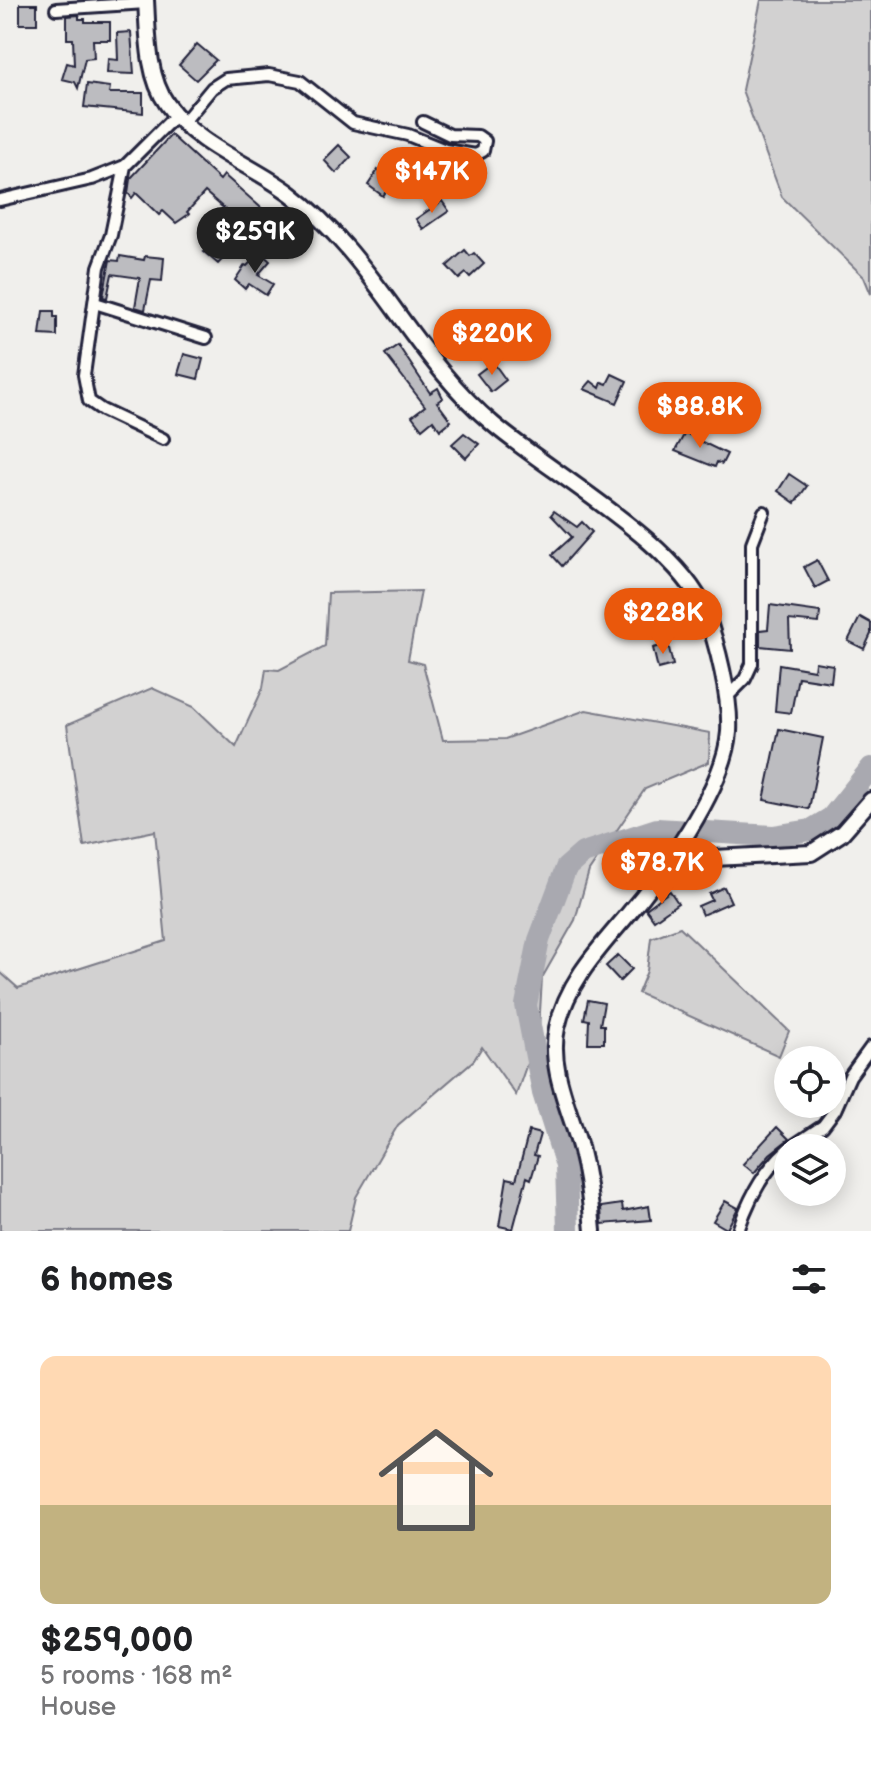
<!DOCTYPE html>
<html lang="en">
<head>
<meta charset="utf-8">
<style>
	:root { --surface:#fff; --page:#f6f6f6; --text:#202124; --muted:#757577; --accent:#ea580c }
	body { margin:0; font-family:"Balsamiq Sans",sans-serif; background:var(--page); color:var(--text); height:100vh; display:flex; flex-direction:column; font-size:30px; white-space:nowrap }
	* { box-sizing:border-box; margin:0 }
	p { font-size:26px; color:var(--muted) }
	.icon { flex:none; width:44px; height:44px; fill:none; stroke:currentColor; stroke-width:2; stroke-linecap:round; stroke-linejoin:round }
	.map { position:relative; height:1231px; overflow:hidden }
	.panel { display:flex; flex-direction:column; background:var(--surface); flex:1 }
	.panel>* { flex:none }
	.tools { position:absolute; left:774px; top:1046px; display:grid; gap:16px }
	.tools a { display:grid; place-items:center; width:72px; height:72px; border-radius:50%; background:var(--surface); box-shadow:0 4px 20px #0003; font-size:40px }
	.price { position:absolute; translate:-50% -68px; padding:0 18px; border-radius:28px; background:var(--accent); color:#fff; font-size:26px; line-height:52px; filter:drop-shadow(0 2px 4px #0008) }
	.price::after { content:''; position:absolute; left:50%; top:48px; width:24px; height:18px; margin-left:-12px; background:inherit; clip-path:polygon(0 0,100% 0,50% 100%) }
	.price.current { background:#222; color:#fff }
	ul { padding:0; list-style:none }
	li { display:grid; align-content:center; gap:16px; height:424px; padding:0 40px }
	li span { display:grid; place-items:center; height:248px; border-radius:16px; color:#555 }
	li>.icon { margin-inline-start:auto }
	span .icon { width:144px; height:144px; fill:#fffc; stroke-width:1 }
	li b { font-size:34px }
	h2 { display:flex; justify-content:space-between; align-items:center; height:96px; padding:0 40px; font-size:34px }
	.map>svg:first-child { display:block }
	.green { fill:#d2d1d1; stroke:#7a7a86; stroke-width:2 }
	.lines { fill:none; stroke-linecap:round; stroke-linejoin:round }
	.river { stroke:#a9a9b0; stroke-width:22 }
	.building { fill:#bcbcc0; stroke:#22223b; stroke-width:2 }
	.minor-casing { stroke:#22223b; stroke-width:16 }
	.secondary-casing { stroke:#22223b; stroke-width:20 }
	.minor { stroke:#fdfcf7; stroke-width:10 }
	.secondary { stroke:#fdfcf7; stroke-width:14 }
</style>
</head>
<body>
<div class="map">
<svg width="871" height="1231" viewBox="0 0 871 1231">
	<rect width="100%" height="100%" fill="#f0efec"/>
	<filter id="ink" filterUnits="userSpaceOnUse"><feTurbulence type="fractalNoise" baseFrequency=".0125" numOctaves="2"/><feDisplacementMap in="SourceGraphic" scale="16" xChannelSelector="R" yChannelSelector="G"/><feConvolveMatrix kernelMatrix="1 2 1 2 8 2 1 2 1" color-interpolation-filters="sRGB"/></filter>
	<g filter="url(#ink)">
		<g class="green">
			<path d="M 761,0 L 871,0 L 871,294 L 864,277 L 782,197 L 742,90 Z"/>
			<path d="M 421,591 L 408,660 L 423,664 L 443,740 L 505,739 L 586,710 L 710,733 L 709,762 L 645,789 L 589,871 L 575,920 L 542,978 L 539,1029 L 516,1095 L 482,1047 L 474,1060 L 398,1125 L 356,1197 L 348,1231 L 0,1231 L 0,972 L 18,988 L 166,941 L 155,831 L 84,846 L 67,725 L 152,688 L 194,707 L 236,747 L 263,688 L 266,669 L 279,670 L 325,646 L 328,593 Z"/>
			<path d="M 680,927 L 789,1031 L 779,1056 L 638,993 L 647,971 L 651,938 Z"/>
		</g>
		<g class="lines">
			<path class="river" d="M 568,1231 L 566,1166 L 543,1093 L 526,1005 L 539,940 L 566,868 L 583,853 L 657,829 L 773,836 L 811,830 L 831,818 L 871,768"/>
		</g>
		<g class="building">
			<rect x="20" y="4" width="17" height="20"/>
			<path d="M 79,15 L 79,19 L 85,19 L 85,22 L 110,22 L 110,40 L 93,40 L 94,58 L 85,59 L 78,88 L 75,82 L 62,79 L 67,63 L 74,65 L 73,39 L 67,39 L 67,16 Z"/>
			<path d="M 131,32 L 134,74 L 107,73 L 108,59 L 118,60 L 117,33 Z"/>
			<path d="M 197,44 L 216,60 L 196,80 L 179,65 Z"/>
			<path d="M 87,84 L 110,87 L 109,93 L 143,93 L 143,113 L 84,107 Z"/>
			<path d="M 171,135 L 220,180 L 224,175 L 267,213 L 218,264 L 204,252 L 235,218 L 205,192 L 187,212 L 189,214 L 176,223 L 163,211 L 159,215 L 136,193 L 132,198 L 128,193 L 130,179 Z"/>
			<path d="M 339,145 L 351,157 L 336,173 L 324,160 Z"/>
			<path d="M 378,170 L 393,181 L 383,196 L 368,185 Z"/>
			<path d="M 442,201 L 449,211 L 423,229 L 416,219 Z"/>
			<path d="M 465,250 L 470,256 L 474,253 L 484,264 L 470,277 L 466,273 L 459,279 L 447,266 Z"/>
			<path d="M 260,252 L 270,261 L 258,275 L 273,284 L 266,295 L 249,284 L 245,289 L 235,280 L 245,265 L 247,266 Z"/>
			<path d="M 120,256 L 144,260 L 145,256 L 164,258 L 162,281 L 151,280 L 145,310 L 135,307 L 140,278 L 112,274 L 107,298 L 103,297 L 110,260 L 119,261 Z"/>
			<path d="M 43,311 L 54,311 L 54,317 L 57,317 L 57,336 L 40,335 Z"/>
			<path d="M 398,345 L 430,393 L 438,388 L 443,398 L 437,402 L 451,421 L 440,430 L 433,420 L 422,429 L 412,416 L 425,406 L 385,354 Z"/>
			<path d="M 184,354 L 203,359 L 198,379 L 178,374 Z"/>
			<path d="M 493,362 L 506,380 L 491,392 L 477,374 Z"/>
			<path d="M 612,374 L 627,381 L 617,403 L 584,389 L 591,381 L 600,388 L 602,382 L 607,384 Z"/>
			<path d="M 691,431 L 702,437 L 700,441 L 727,454 L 722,464 L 717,462 L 715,467 L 675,451 L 685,433 L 689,435 Z"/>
			<path d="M 464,433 L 479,444 L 466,458 L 452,444 Z"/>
			<path d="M 789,474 L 807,486 L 795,503 L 778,491 Z"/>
			<path d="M 554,511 L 577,527 L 582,522 L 592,532 L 562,566 L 552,555 L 572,537 L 551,515 Z"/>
			<path d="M 817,560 L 828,581 L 815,588 L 804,567 Z"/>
			<path d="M 770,605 L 820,612 L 819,623 L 789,620 L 790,649 L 760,646 L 760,630 L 768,629 Z"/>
			<path d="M 860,617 L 871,623 L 871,634 L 864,649 L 848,641 Z"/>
			<path d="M 668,644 L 673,665 L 658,669 L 653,648 Z"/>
			<path d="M 815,662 L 833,665 L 831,682 L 798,677 L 791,713 L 775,711 L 779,664 L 814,670 Z"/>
			<path d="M 779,729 L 823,738 L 809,809 L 764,800 Z"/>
			<path d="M 724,887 L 731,902 L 702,915 L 698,906 L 712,900 L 709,894 Z"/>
			<path d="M 670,891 L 678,903 L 654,920 L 646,909 Z"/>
			<path d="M 618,955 L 632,969 L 620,981 L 606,966 Z"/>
			<path d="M 588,1000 L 604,1003 L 600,1025 L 604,1025 L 604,1043 L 588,1043 L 589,1020 L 584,1019 Z"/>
			<path d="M 777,1127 L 789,1139 L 770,1154 L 754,1173 L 743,1164 Z"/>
			<path d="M 529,1131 L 540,1134 L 534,1155 L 538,1156 L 531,1179 L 527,1177 L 513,1229 L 499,1226 L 507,1178 L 516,1180 Z"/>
			<path d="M 725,1201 L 738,1208 L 727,1229 L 713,1221 Z"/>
			<path d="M 622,1204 L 623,1211 L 649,1206 L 651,1220 L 602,1224 L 601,1207 Z"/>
		</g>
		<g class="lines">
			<defs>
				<g id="minor">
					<path d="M 56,9 L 146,3"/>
					<path d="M 183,123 L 212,88 L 226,79 L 269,75 L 300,81 L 353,123 L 408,135 L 445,150 L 476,155 L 483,151 L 485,141 L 478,136 L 450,135 L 423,122"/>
					<path d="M 0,200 L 92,179 L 125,166"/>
					<path d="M 95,303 L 206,338"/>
					<path d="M 163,439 L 102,410 L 89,401 L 84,375 L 99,267 L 111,235 L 125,166 L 176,115"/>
					<path d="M 726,698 L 745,679 L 752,664 L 752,543 L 764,512"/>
					<path d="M 790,1148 L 823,1126 L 835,1110 L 850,1076 L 871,1047"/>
					<path d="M 738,1231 C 748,1200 763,1171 788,1149"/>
				</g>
				<g id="secondary">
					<path d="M 146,0 C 148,33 147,76 167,104 C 196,146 251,164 291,194 C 374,257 414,358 493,424 C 549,472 679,544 705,611 C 717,643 731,698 729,732 C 725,788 661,876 625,918 C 596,952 567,983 557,1028 C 548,1067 570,1110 580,1147 C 587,1174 591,1203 593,1231"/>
					<path d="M 660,875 L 714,858 L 811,853 L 842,833 L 871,800"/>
				</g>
			</defs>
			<use href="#minor" class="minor-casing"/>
			<use href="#secondary" class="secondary-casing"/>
			<use href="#minor" class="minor"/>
			<use href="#secondary" class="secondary"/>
		</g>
	</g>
</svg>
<div class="tools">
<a><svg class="icon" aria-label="locate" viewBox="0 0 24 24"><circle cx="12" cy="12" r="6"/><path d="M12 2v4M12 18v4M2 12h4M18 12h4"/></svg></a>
<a><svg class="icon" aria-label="layers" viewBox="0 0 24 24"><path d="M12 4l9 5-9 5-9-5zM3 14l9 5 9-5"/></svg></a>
</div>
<b class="price" style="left:432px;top:215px">$147K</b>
<b class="price current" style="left:255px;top:275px">$259K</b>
<b class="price" style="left:492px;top:377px">$220K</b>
<b class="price" style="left:700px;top:450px">$88.8K</b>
<b class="price" style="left:663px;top:656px">$228K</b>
<b class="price" style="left:662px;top:906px">$78.7K</b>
</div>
<section class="panel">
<h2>6 homes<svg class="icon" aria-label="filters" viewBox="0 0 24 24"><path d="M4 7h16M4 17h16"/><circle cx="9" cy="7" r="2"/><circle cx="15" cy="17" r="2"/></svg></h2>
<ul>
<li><span style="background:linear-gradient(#ffd9b3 60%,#c2b280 0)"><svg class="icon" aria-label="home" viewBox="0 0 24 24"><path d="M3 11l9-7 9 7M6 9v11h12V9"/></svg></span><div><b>$259,000</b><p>5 rooms · 168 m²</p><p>House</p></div></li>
</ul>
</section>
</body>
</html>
